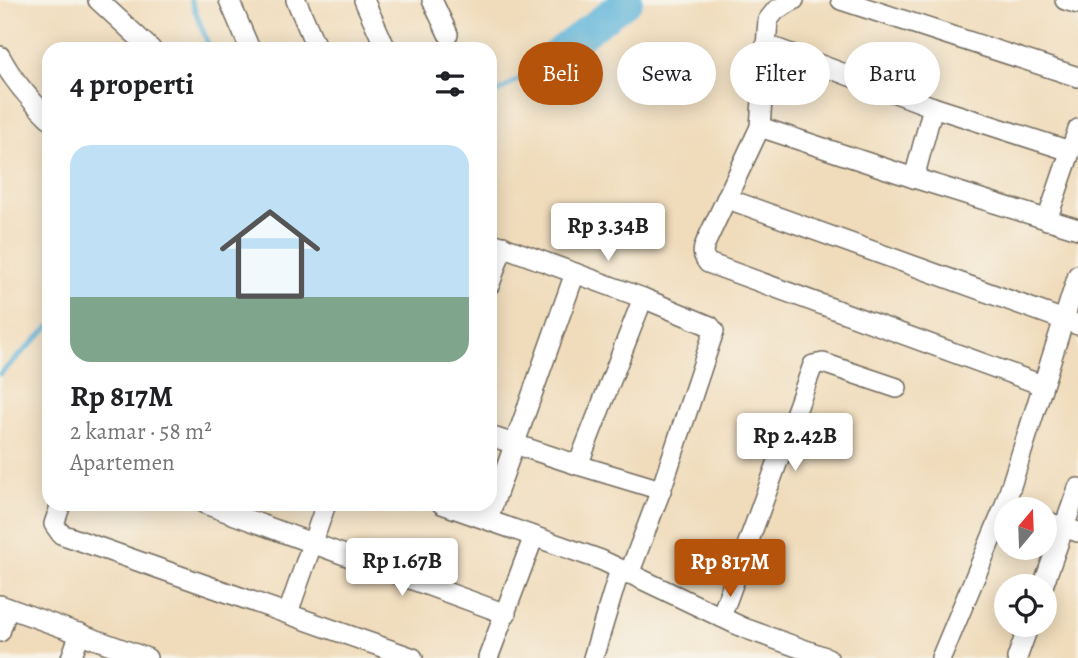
<!DOCTYPE html>
<html lang="id">
<head>
<meta charset="utf-8">
<style>
	:root { --surface:#fff; --page:#f2f2f2; --text:#202124; --muted:#757577; --line:#e0e0e0; --accent:#b45309 }
	body { margin:0; font-family:Alegreya,serif; background:var(--page); color:var(--text); height:100vh; display:flex; flex-direction:column; font-size:26px; white-space:nowrap }
	* { box-sizing:border-box; margin:0 }
	p { font-size:23px; color:var(--muted) }
	.icon { flex:none; width:38px; height:38px; fill:none; stroke:currentColor; stroke-width:2; stroke-linecap:round; stroke-linejoin:round }
	.map { position:relative; flex:1; overflow:hidden }
	.side { position:absolute; left:42px; top:42px; width:455px; height:469px; display:flex; flex-direction:column; background:var(--surface); border-radius:21px; box-shadow:0 4px 18px #0003 }
	.side>* { flex:none }
	.hud { position:absolute; left:518px; top:42px; width:455px; height:63px; display:flex; gap:14px }
	.needle { width:46px; rotate:19deg }
	.tools { position:absolute; left:994px; top:497px; display:grid; gap:14px }
	.tools a { display:grid; place-items:center; width:63px; height:63px; border-radius:50%; background:var(--surface); box-shadow:0 4px 18px #0003; font-size:35px }
	.price { position:absolute; translate:-50% -60px; padding:0 16px; border-radius:7px; background:#fff; color:#222; font-size:23px; line-height:46px; filter:drop-shadow(0 2px 4px #0008) }
	.price::after { content:''; position:absolute; left:50%; top:42px; width:21px; height:16px; margin-left:-10px; background:inherit; clip-path:polygon(0 0,100% 0,50% 100%) }
	.price.current { background:var(--accent); color:#fff }
	ul { padding:0; list-style:none }
	li { display:grid; align-content:center; gap:14px; height:371px; padding:0 28px }
	li+li { border-top:2px solid var(--line) }
	li span { display:grid; place-items:center; height:217px; border-radius:21px; color:#555 }
	li>.icon { margin-inline-start:auto }
	span .icon { width:126px; height:126px; fill:#fffc; stroke-width:1 }
	li b { font-size:30px }
	h2 { display:flex; justify-content:space-between; align-items:center; height:84px; padding:0 28px; font-size:30px }
	.chip { padding:0 24px; border-radius:32px; background:var(--surface); box-shadow:0 4px 18px #0003; font-size:24px; line-height:63px }
	.chip.current { background:var(--accent); color:#fff }
	.map>svg:first-child { display:block }
	.lines { fill:none; stroke-linecap:round; stroke-linejoin:round }
	.stream { stroke:#5db4da; stroke-width:5 }
	.river { stroke:#5db4da; stroke-width:30 }
	.minor-casing { stroke:#70695d; stroke-width:22 }
	.minor { stroke:#fff; stroke-width:19 }
</style>
</head>
<body>
<div class="map">
<svg width="1078" height="658" viewBox="0 0 1078 658">
	<rect width="100%" height="100%" fill="#f7f3e8"/>
	<filter id="ink" filterUnits="userSpaceOnUse"><feTurbulence type="fractalNoise" baseFrequency=".0143" numOctaves="2"/><feDisplacementMap in="SourceGraphic" scale="14" xChannelSelector="R" yChannelSelector="G"/><feConvolveMatrix kernelMatrix="1 2 1 2 8 2 1 2 1" color-interpolation-filters="sRGB"/></filter>
	<filter id="wash" filterUnits="userSpaceOnUse"><feTurbulence type="fractalNoise" baseFrequency=".00686" numOctaves="4" result="noise"/><feDisplacementMap in="SourceGraphic" scale="28" xChannelSelector="R" yChannelSelector="G"/><feGaussianBlur stdDeviation="1.57" result="paint"/><feColorMatrix in="noise" values="0 0 0 0 0 0 0 0 0 0 0 0 0 0 0 0 0 1.4 0 .05"/><feComposite in="paint" operator="in"/></filter>
	<g filter="url(#wash)">
		<rect width="100%" height="100%" fill="#f0dcbb"/>
		<g class="lines">
			<g class="stream">
				<path d="M 191,0 L 210,49"/>
				<path d="M 490,97 L 543,64"/>
				<path d="M 0,374 L 49,327"/>
			</g>
			<path class="river" d="M 543,64 L 628,0"/>
		</g>
	</g>
	<g filter="url(#ink)">
		<g class="lines">
			<defs>
				<g id="minor">
					<path d="M 98,0 L 151,49"/>
					<path d="M 229,0 L 250,49"/>
					<path d="M 296,0 L 317,49"/>
					<path d="M 364,0 L 386,49"/>
					<path d="M 432,0 L 448,34"/>
					<path d="M 794,0 L 776,10 L 768,20 L 760,127 L 706,242 C 702,251 702,255 708,263 L 1042,385"/>
					<path d="M 841,0 L 1078,77"/>
					<path d="M 1065,0 L 1078,4"/>
					<path d="M 767,45 L 933,107 L 1070,151"/>
					<path d="M 0,56 C 12,79 30,100 49,118"/>
					<path d="M 760,127 L 914,178 L 1078,229"/>
					<path d="M 914,178 L 933,107"/>
					<path d="M 728,199 L 1078,325"/>
					<path d="M 1047,220 L 1078,129"/>
					<path d="M 490,242 L 643,298 L 710,326 L 714,331 L 661,490 L 629,574"/>
					<path d="M 490,284 L 503,246"/>
					<path d="M 643,298 L 578,465 L 661,490"/>
					<path d="M 490,436 L 578,465"/>
					<path d="M 61,504 L 54,524 L 61,534 L 413,658"/>
					<path d="M 205,504 L 506,614"/>
					<path d="M 442,504 L 601,560 L 744,628 L 828,658"/>
					<path d="M 488,519 L 575,273"/>
					<path d="M 1045,521 L 1078,532"/>
					<path d="M 1043,586 L 1078,488"/>
					<path d="M 0,605 L 147,658"/>
					<path d="M 288,613 L 326,504"/>
					<path d="M 721,617 L 813,365 L 823,363 L 897,388"/>
					<path d="M 0,632 L 8,608"/>
					<path d="M 71,658 L 80,633"/>
					<path d="M 488,658 L 534,536"/>
					<path d="M 593,658 L 620,569"/>
					<path d="M 941,658 L 1004,508 L 1078,275"/>
					<path d="M 1017,658 L 1029,625"/>
				</g>
			</defs>
			<use href="#minor" class="minor-casing"/>
			<use href="#minor" class="minor"/>
		</g>
	</g>
</svg>
<div class="tools">
<a><svg class="needle" viewBox="-14 -14 28 28"><path d="M0-13l5 13h-10z" fill="#e53935"/><path d="M0 13l5-13h-10z" fill="#757577"/></svg></a>
<a><svg class="icon" aria-label="locate" viewBox="0 0 24 24"><circle cx="12" cy="12" r="6"/><path d="M12 2v4M12 18v4M2 12h4M18 12h4"/></svg></a>
</div>
<b class="price" style="left:608px;top:263px">Rp 3.34B</b>
<b class="price" style="left:795px;top:473px">Rp 2.42B</b>
<b class="price" style="left:402px;top:598px">Rp 1.67B</b>
<b class="price current" style="left:730px;top:599px">Rp 817M</b>
<div class="hud">
<a class="chip current">Beli</a>
<a class="chip">Sewa</a>
<a class="chip">Filter</a>
<a class="chip">Baru</a>
</div>
<section class="side">
<h2>4 properti<svg class="icon" aria-label="filters" viewBox="0 0 24 24"><path d="M4 7h16M4 17h16"/><circle cx="9" cy="7" r="2"/><circle cx="15" cy="17" r="2"/></svg></h2>
<ul>
<li><span style="background:linear-gradient(#bfe0f5 70%,#7fa58c 0)"><svg class="icon" aria-label="home" viewBox="0 0 24 24"><path d="M3 11l9-7 9 7M6 9v11h12V9"/></svg></span><div><b>Rp 817M</b><p>2 kamar · 58 m²</p><p>Apartemen</p></div></li>
</ul>
</section>
</div>
</body>
</html>
